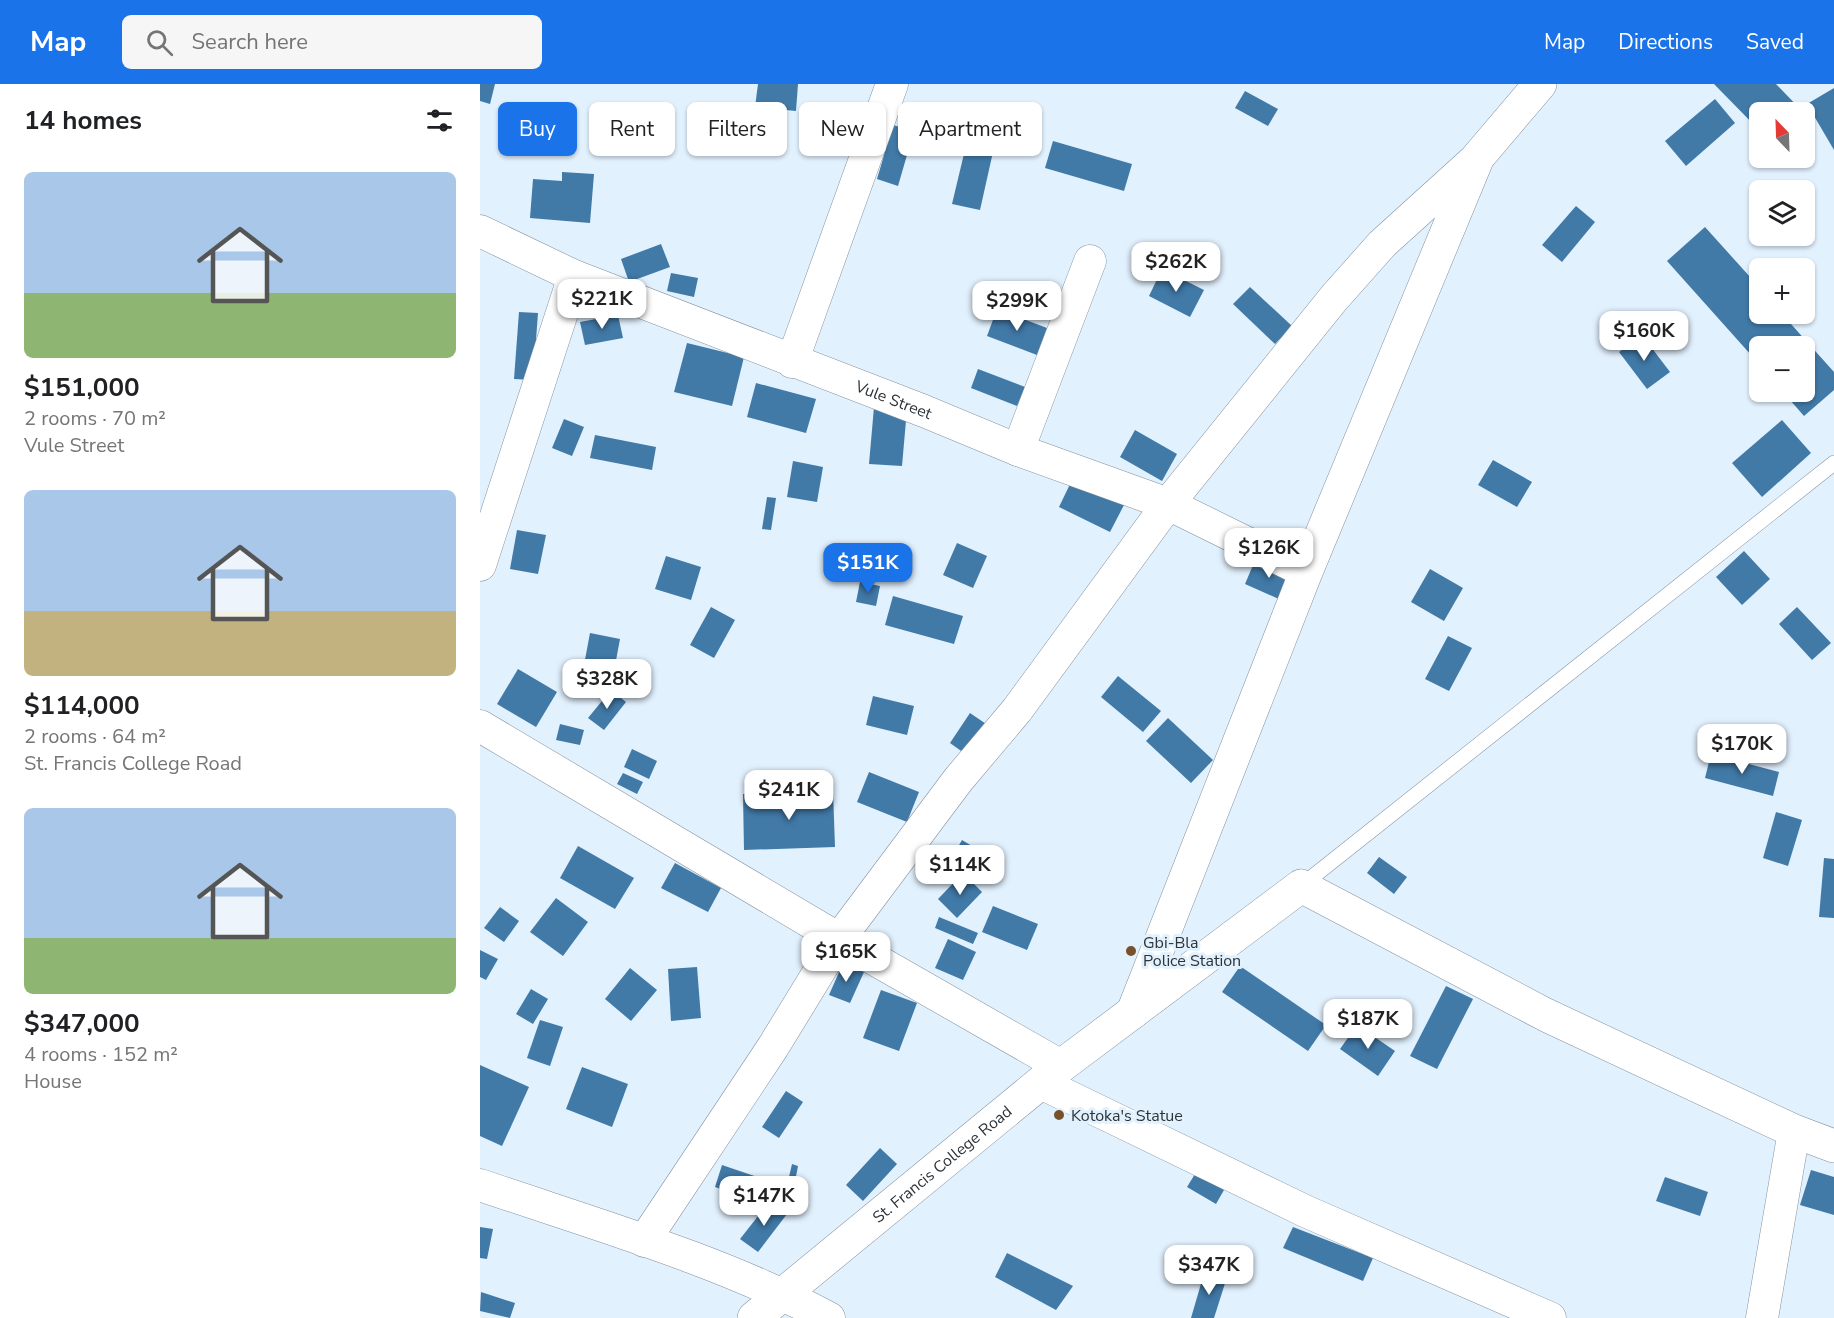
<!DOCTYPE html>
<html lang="en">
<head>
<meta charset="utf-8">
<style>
	:root { --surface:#fff; --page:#f6f6f6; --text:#202124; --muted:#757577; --accent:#1a73e8 }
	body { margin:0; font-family:"Nunito Sans",sans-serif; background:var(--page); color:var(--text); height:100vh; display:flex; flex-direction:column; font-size:22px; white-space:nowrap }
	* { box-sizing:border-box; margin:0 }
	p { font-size:20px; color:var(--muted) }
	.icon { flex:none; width:33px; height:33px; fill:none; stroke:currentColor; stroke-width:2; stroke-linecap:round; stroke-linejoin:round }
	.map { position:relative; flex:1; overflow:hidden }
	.side { display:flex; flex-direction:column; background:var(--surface); width:480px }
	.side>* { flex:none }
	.banner { position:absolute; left:18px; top:18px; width:570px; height:54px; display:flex; gap:12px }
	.needle { width:39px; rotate:337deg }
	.tools { position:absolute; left:1269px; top:18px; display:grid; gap:12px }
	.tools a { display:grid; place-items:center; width:66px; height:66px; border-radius:9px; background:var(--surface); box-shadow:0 2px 4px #0004; font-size:30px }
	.price { position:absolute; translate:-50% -51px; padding:0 14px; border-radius:12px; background:#fff; color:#222; font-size:20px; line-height:39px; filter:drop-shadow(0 2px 3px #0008) }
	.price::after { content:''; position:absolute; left:50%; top:36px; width:18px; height:14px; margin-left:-9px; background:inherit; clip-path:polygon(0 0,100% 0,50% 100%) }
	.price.current { background:var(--accent); color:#fff }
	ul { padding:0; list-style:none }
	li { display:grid; align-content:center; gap:12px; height:318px; padding:0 24px }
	li span { display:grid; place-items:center; height:186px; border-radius:9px; color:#555 }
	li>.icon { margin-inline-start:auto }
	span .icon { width:108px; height:108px; fill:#fffc; stroke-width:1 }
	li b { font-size:26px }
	h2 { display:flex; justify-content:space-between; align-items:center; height:72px; padding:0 24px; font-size:26px }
	.tag { padding:0 21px; border-radius:9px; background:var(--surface); box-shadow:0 2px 4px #0004; font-size:21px; line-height:54px }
	.tag.current { background:var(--accent); color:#fff }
	header { display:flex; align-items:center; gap:36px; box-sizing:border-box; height:84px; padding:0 30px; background:var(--accent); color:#fff }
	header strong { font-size:28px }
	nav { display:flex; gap:33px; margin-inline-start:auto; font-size:21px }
	.search { width:420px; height:54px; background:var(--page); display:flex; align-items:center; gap:15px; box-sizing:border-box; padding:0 21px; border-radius:9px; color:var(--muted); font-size:22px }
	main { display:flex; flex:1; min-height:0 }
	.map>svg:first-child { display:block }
	.building { fill:#4179a7 }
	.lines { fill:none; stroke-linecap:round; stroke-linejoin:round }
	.service-casing { stroke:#85929e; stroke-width:16 }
	.minor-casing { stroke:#85929e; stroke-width:33 }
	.secondary-casing { stroke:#85929e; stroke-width:34 }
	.service { stroke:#fff; stroke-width:15 }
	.minor { stroke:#fff; stroke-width:32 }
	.secondary { stroke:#fff; stroke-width:33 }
	.poi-dot { fill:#76512c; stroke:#e2f1fe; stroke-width:2 }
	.labels { text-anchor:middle; stroke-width:6; stroke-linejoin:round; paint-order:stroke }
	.street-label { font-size:16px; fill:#2d3338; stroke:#e2f1fe }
	.poi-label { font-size:16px; fill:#2d3338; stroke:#e2f1fe; text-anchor:start }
</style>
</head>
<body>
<header>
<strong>Map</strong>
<div class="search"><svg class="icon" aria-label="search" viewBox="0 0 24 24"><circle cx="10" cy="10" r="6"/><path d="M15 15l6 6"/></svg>Search here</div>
<nav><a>Map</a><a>Directions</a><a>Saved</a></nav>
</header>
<main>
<section class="side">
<h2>14 homes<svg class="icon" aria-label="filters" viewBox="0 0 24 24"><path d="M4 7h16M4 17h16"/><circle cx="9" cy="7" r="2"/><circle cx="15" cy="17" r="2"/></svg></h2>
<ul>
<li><span style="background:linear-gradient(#a9c7e8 65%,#8fb573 0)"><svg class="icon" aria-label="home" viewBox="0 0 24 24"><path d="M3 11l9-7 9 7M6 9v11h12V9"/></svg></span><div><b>$151,000</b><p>2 rooms · 70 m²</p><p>Vule Street</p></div></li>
<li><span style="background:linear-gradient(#a9c7e8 65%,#c2b280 0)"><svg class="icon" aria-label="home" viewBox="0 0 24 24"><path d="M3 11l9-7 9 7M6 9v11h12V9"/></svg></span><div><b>$114,000</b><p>2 rooms · 64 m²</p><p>St. Francis College Road</p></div></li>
<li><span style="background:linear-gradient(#a9c7e8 70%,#8fb573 0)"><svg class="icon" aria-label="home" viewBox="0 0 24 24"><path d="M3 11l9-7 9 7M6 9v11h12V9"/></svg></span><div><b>$347,000</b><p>4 rooms · 152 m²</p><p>House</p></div></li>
</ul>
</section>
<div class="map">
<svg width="1354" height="1234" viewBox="0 0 1354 1234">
	<rect width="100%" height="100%" fill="#e2f1fe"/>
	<g class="building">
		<path d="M 0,0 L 15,0 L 10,20 L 0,17 Z"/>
		<path d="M 278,0 L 318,0 L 316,27 L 275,23 Z"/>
		<path d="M 1234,0 L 1296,0 L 1323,28 L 1280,28 L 1280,47 Z"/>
		<path d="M 1354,4 L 1354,66 L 1327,20 Z"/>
		<path d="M 765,7 L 798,25 L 788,42 L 755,24 Z"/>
		<path d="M 1235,15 L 1255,39 L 1206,82 L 1185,57 Z"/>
		<path d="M 1324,30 L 1335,40 L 1324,51 Z"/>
		<path d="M 413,41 L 434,47 L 418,102 L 397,95 Z"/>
		<path d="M 488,53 L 515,59 L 500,126 L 472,120 Z"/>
		<path d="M 573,57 L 652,80 L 644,107 L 565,84 Z"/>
		<path d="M 82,88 L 114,90 L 110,139 L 50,134 L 53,95 L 82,97 Z"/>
		<path d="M 1096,122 L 1115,138 L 1082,178 L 1062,161 Z"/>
		<path d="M 1225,143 L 1280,204 L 1280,230 L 1302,230 L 1354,288 L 1354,306 L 1324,332 L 1303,308 L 1324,308 L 1324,262 L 1280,262 L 1280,281 L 1187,177 Z"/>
		<path d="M 181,160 L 190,183 L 149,198 L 141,175 Z"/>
		<path d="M 682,185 L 724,206 L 710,233 L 669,212 Z"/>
		<path d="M 191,189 L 218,194 L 214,213 L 187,207 Z"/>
		<path d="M 770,203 L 812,242 L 795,260 L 753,220 Z"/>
		<path d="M 517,225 L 567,244 L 557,271 L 507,252 Z"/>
		<path d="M 39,228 L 58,229 L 53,296 L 34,295 Z"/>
		<path d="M 138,231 L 143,254 L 105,261 L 100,238 Z"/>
		<path d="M 1162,251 L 1190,288 L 1167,305 L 1139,268 Z"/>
		<path d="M 207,259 L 264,273 L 252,322 L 194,308 Z"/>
		<path d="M 498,285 L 545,303 L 537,322 L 491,304 Z"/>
		<path d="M 276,299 L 336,315 L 326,349 L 267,333 Z"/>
		<path d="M 394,323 L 427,325 L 422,382 L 389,380 Z"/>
		<path d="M 84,335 L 104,343 L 92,372 L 72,364 Z"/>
		<path d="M 1302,336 L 1331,369 L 1282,413 L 1252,379 Z"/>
		<path d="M 655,346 L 697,370 L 682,397 L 640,373 Z"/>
		<path d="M 115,351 L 176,363 L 172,386 L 110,374 Z"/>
		<path d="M 1013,376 L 1052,398 L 1037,423 L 998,401 Z"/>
		<path d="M 313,377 L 343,383 L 337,418 L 307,413 Z"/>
		<path d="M 592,396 L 644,421 L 630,448 L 579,423 Z"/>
		<path d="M 287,413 L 296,414 L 291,446 L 282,445 Z"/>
		<path d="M 37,446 L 66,451 L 58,490 L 30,485 Z"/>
		<path d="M 477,459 L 507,472 L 493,504 L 463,491 Z"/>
		<path d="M 1264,467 L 1290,495 L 1262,521 L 1236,493 Z"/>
		<path d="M 186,472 L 221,483 L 211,516 L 175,505 Z"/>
		<path d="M 776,474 L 813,490 L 801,516 L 765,500 Z"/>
		<path d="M 950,485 L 983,504 L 964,537 L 931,518 Z"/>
		<path d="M 380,498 L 400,502 L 396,522 L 376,518 Z"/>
		<path d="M 413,512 L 483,532 L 474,560 L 405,541 Z"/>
		<path d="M 231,523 L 255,536 L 234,574 L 210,561 Z"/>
		<path d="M 1317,523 L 1351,559 L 1332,576 L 1299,540 Z"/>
		<path d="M 110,549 L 140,555 L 134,587 L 104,581 Z"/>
		<path d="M 968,552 L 992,564 L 969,607 L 945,595 Z"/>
		<path d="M 38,585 L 77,608 L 56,643 L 17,620 Z"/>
		<path d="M 638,592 L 681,627 L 663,648 L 621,613 Z"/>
		<path d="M 131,606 L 146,618 L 124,646 L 108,634 Z"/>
		<path d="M 393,612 L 434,622 L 427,651 L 386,641 Z"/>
		<path d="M 490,629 L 512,644 L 491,674 L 470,659 Z"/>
		<path d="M 688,634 L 733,676 L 711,699 L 666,657 Z"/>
		<path d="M 80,640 L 104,646 L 100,661 L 76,656 Z"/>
		<path d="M 152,665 L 177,677 L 169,695 L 144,683 Z"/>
		<path d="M 1231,670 L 1299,688 L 1293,712 L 1225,694 Z"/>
		<path d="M 389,688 L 439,708 L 427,738 L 377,718 Z"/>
		<path d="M 143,689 L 163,698 L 157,710 L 137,700 Z"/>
		<path d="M 353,707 L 355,763 L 264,766 L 263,710 Z"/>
		<path d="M 1296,728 L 1322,736 L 1308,782 L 1283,774 Z"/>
		<path d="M 482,756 L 520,779 L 508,799 L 470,777 Z"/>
		<path d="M 98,762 L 154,794 L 135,825 L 80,794 Z"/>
		<path d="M 899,773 L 927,793 L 914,810 L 887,789 Z"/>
		<path d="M 1344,774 L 1354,775 L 1354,834 L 1339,833 Z"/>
		<path d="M 195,779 L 241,804 L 228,828 L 181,804 Z"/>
		<path d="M 483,789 L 502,808 L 477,834 L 458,815 Z"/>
		<path d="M 76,814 L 108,838 L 83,872 L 50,848 Z"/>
		<path d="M 513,822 L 558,840 L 547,866 L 502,848 Z"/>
		<path d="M 20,823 L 39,837 L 24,858 L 4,844 Z"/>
		<path d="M 459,833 L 498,849 L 493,860 L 455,844 Z"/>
		<path d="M 468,855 L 496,868 L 483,896 L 455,884 Z"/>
		<path d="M 0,866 L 18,875 L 6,896 L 0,893 Z"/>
		<path d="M 363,879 L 384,888 L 370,919 L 349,911 Z"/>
		<path d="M 760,882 L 846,941 L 828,967 L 742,908 Z"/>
		<path d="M 217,883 L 221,934 L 191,937 L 188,885 Z"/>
		<path d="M 150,884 L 177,906 L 151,937 L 125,915 Z"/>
		<path d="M 966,902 L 993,915 L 957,985 L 930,972 Z"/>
		<path d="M 51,905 L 68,915 L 53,940 L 36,930 Z"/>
		<path d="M 401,906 L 437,919 L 419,967 L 383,954 Z"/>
		<path d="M 60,936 L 83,943 L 70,982 L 47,974 Z"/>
		<path d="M 877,941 L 915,967 L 898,992 L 860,965 Z"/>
		<path d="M 0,981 L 49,1003 L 22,1062 L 0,1052 Z"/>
		<path d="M 102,983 L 148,1000 L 132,1043 L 86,1025 Z"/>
		<path d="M 306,1007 L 323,1018 L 299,1054 L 282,1043 Z"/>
		<path d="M 400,1064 L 417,1080 L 383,1117 L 366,1101 Z"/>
		<path d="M 312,1080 L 318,1082 L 313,1108 L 306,1106 Z"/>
		<path d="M 242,1081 L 286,1096 L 278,1117 L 235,1103 Z"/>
		<path d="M 1331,1086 L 1354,1093 L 1354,1131 L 1320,1121 Z"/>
		<path d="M 715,1090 L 744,1106 L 736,1120 L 707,1103 Z"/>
		<path d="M 1185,1093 L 1228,1108 L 1220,1132 L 1176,1117 Z"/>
		<path d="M 290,1117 L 307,1130 L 278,1168 L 260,1155 Z"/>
		<path d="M 0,1143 L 13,1145 L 7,1175 L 0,1174 Z"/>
		<path d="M 813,1143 L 893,1174 L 883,1197 L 803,1164 Z"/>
		<path d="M 527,1169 L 593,1202 L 576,1226 L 515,1193 Z"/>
		<path d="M 725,1186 L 747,1193 L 734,1234 L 711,1234 Z"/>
		<path d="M 1,1208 L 35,1219 L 30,1234 L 0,1227 Z"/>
	</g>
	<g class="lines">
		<defs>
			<path id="service" d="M 821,802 L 1354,379"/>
			<g id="minor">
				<path id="s1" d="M 0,147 L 94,192 L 444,327 L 538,366 L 688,420 L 826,488"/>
				<path d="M 312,278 L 412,0"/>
				<path d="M 538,366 L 610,177"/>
				<path d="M 0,481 L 94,192"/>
				<path d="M 0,642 L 359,855 L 581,982"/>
				<path d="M 563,1000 L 825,1127 L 1070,1234"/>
				<path d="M 0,1101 C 117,1141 240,1176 349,1234"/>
				<path d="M 164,1157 L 293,963 L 359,855 L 478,696 L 537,626 L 688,420 L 854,214 L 902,160 L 998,73"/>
				<path d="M 1282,1234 L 1314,1047"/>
			</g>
			<g id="secondary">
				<path d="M 653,928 L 826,488 L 998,73 L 1060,0"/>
				<path id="s2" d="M 274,1234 L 581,982 L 821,802 L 1066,931 L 1314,1047 L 1354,1062"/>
			</g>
		</defs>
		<use href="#service" class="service-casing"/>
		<use href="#minor" class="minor-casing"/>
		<use href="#secondary" class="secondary-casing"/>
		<use href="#service" class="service"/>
		<use href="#minor" class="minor"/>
		<use href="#secondary" class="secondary"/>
	</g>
	<g class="poi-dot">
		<circle cx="651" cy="867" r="6"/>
		<circle cx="579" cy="1031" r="6"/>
	</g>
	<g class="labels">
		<g class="street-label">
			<text dy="6" stroke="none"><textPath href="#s1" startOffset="447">Vule Street</textPath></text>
			<text dy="6" stroke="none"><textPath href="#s2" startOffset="243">St. Francis College Road</textPath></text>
		</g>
		<g class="poi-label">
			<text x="663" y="864">Gbi-Bla<tspan x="663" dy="18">Police Station</tspan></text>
			<text x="591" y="1037">Kotoka's Statue</text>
		</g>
	</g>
</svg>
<div class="tools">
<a><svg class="needle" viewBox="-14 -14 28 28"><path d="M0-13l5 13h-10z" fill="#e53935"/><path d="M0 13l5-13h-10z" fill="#757577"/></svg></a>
<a><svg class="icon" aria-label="layers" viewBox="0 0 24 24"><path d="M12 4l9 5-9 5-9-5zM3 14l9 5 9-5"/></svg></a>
<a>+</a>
<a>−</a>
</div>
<b class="price" style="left:696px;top:209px">$262K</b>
<b class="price" style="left:122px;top:246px">$221K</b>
<b class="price" style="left:537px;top:248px">$299K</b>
<b class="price" style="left:1164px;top:278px">$160K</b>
<b class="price" style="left:789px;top:495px">$126K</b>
<b class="price current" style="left:388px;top:510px">$151K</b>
<b class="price" style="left:127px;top:626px">$328K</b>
<b class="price" style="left:1262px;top:691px">$170K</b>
<b class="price" style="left:309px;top:737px">$241K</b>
<b class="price" style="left:480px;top:812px">$114K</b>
<b class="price" style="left:366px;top:899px">$165K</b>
<b class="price" style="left:888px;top:966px">$187K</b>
<b class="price" style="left:284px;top:1143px">$147K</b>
<b class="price" style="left:729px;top:1212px">$347K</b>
<div class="banner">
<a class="tag current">Buy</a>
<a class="tag">Rent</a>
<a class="tag">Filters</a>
<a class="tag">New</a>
<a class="tag">Apartment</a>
</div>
</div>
</main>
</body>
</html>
